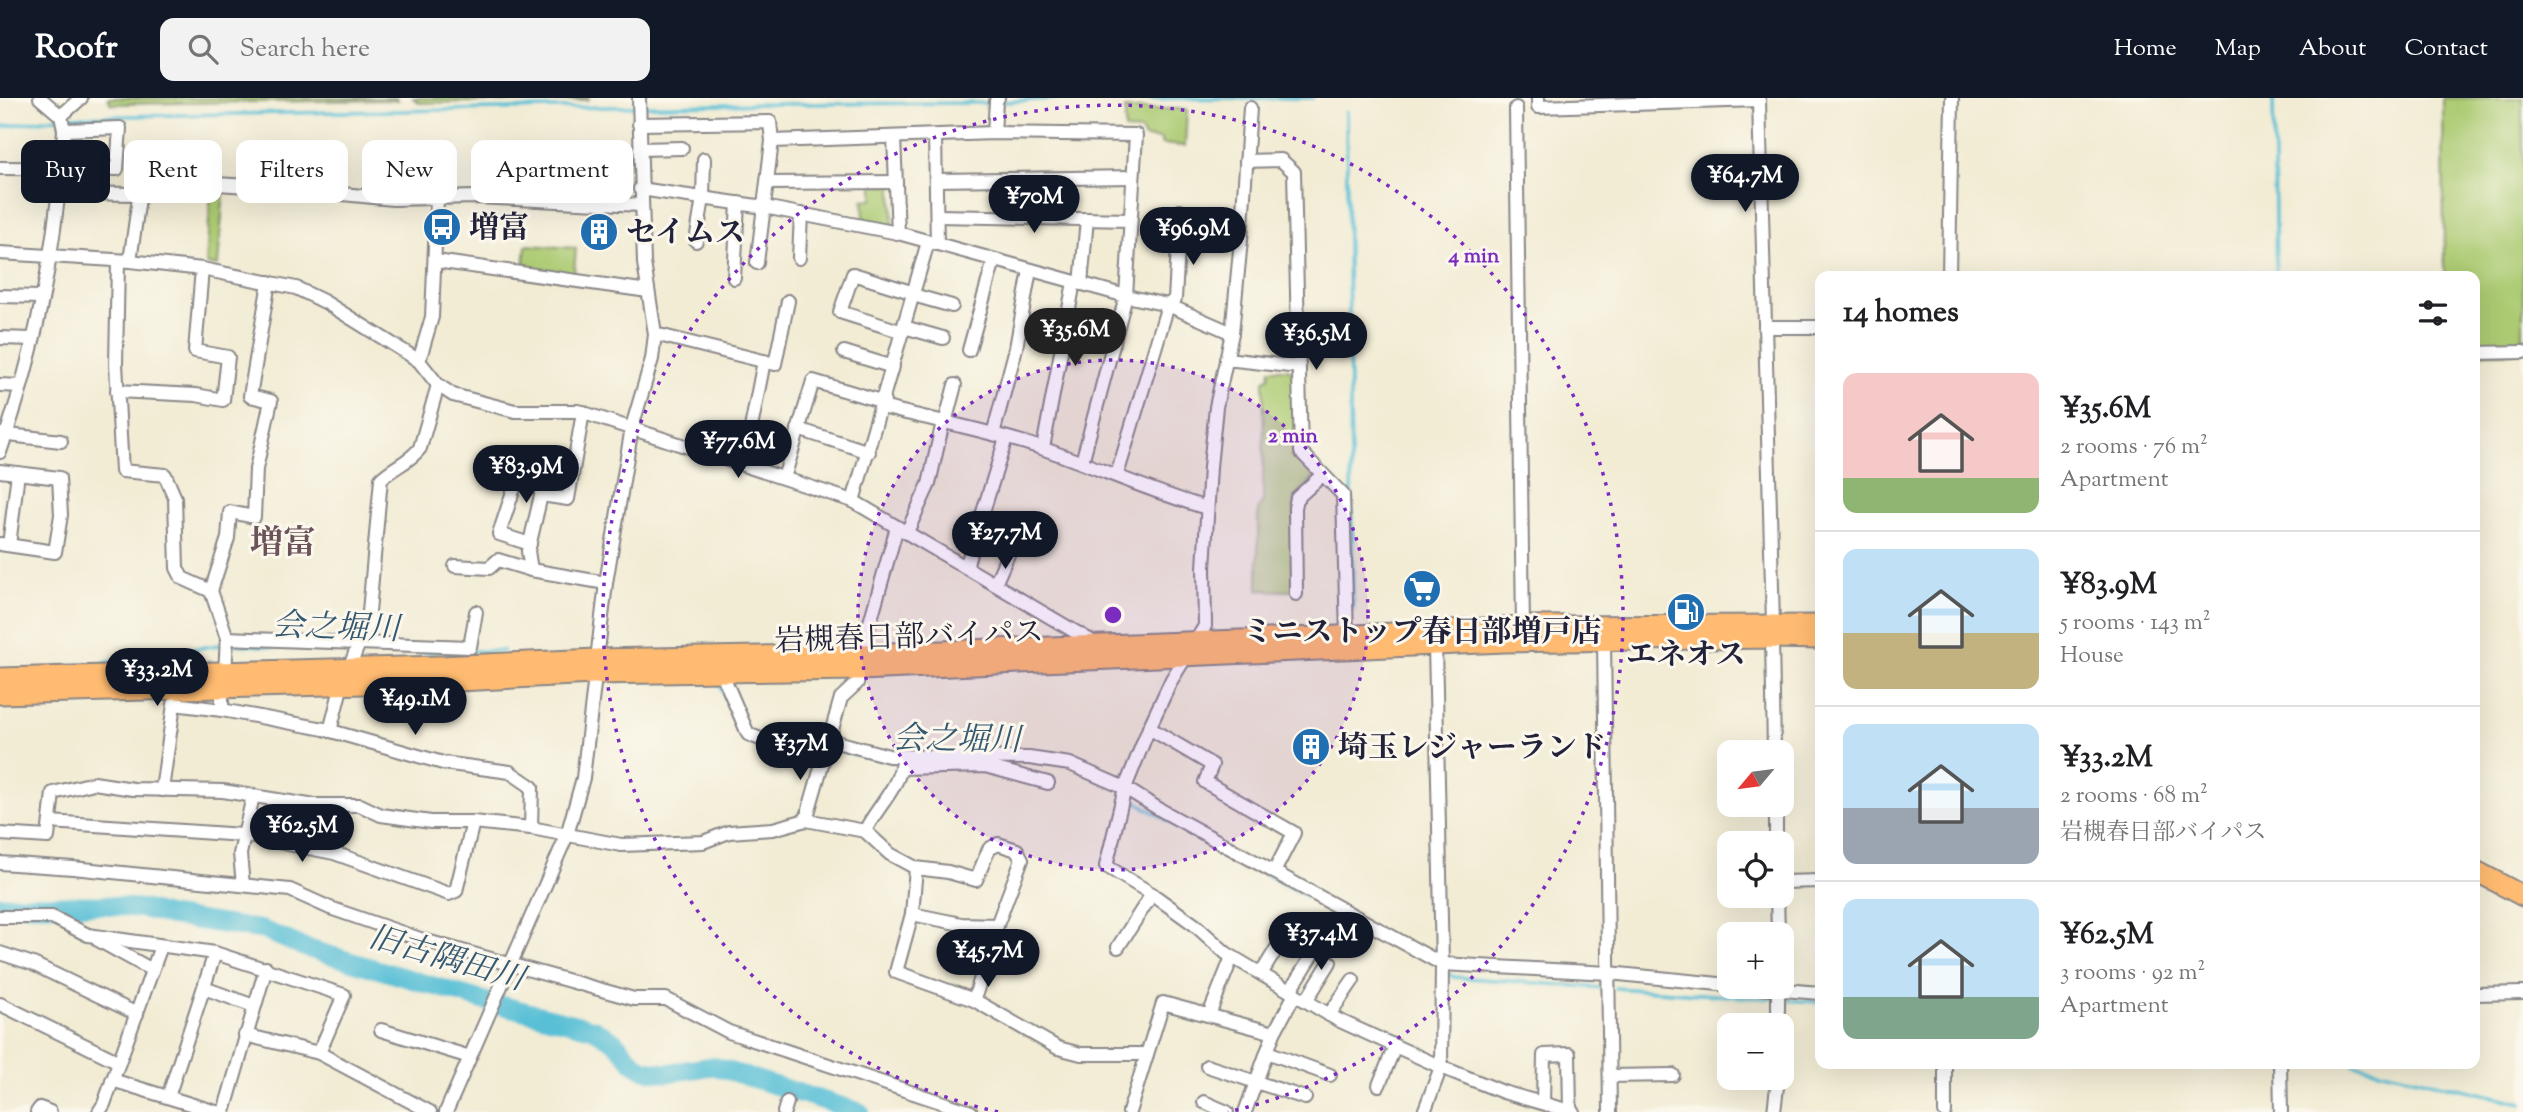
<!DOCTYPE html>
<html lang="en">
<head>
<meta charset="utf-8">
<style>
	:root { --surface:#fff; --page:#f2f2f2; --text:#202124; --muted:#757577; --line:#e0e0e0; --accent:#111827 }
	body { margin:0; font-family:"Sorts Mill Goudy","Noto Serif JP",serif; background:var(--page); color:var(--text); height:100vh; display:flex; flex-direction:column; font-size:26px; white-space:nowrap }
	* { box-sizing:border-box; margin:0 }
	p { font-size:23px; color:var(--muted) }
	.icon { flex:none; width:38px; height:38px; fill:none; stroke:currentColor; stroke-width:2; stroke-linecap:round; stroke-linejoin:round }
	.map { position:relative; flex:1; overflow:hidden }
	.panel { position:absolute; left:1815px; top:173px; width:665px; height:798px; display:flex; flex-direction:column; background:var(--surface); border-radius:14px; box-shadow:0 7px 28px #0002 }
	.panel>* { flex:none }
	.guide { position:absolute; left:21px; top:42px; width:665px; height:63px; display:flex; gap:14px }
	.needle { width:46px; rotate:241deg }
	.controls { position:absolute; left:1717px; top:642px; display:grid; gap:14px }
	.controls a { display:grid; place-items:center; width:77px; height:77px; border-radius:14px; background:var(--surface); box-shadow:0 7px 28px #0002; font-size:35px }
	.price { position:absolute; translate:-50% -60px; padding:0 16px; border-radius:24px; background:var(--accent); color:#fff; font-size:23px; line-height:46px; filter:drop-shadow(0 2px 4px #0008) }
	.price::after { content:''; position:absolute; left:50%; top:42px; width:21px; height:16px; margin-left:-10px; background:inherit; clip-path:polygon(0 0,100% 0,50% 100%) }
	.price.selected { background:#222; color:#fff }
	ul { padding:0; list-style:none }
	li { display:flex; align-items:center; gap:21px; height:175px; padding:0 28px }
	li+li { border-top:2px solid var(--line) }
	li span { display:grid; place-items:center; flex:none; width:196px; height:140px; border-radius:14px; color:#555 }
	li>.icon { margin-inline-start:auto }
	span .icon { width:84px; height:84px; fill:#fffc; stroke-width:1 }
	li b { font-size:30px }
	h2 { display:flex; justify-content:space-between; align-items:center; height:84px; padding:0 28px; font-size:30px }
	.tag { padding:0 24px; border-radius:14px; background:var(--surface); box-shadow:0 7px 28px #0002; font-size:24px; line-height:63px }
	.tag.selected { background:var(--accent); color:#fff }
	header { display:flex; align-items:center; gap:42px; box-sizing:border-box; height:98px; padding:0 35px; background:var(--accent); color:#fff }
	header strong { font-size:33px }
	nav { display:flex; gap:38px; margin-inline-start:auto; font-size:24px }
	.search { width:490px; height:63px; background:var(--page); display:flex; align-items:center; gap:18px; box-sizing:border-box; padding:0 24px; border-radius:14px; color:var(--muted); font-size:26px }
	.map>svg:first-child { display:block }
	.green { fill:#abca71; stroke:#667656; stroke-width:2 }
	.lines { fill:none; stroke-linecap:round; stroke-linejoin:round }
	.stream { stroke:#58bfd6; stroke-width:3.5 }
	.river { stroke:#58bfd6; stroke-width:19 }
	.minor-casing { stroke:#8a8788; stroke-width:16 }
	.highway-casing { stroke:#8a8788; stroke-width:23 }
	.minor { stroke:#fff; stroke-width:12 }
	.highway { stroke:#ffbb71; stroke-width:19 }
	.ring { fill:none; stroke:#7b2cbf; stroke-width:3.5; stroke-dasharray:3.5 7 }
	.labels { text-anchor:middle; stroke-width:6; stroke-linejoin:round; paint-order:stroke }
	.poi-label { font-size:30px; font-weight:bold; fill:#22223b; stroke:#fbf7ec; text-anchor:start }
	.street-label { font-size:30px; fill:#22223b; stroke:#fbf7ec }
	.water-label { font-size:32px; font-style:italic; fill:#355971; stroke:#fbf7ec }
	.quarter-label { font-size:33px; font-weight:bold; fill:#6a545a; stroke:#fbf7ec }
	.centre { fill:#7b2cbf; stroke:#fbf7ec; stroke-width:3.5 }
	.ring-label { font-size:21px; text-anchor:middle; font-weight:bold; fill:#7b2cbf; stroke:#fbf7ec; stroke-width:6; stroke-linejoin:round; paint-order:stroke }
</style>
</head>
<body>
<header>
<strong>Roofr</strong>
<div class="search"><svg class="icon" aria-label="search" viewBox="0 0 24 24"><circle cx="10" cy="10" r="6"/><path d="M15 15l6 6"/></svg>Search here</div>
<nav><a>Home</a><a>Map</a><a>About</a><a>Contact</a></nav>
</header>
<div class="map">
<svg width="2523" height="1014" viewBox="0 0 2523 1014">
	<rect width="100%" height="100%" fill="#fbf7ec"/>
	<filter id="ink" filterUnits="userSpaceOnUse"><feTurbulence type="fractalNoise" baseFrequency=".0143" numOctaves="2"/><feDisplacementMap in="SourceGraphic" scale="14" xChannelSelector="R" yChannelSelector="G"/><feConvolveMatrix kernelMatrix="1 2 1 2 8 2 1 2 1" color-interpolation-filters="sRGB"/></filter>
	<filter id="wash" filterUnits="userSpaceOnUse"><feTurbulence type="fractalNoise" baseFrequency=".00686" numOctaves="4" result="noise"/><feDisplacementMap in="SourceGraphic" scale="28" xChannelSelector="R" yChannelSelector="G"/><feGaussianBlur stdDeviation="1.57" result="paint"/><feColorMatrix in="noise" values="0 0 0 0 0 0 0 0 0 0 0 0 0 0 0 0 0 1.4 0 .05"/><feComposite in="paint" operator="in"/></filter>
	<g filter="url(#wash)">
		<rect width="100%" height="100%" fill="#f2ecd4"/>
		<g class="green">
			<path d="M 108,0 L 396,0 L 398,2 L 111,6 Z"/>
			<path d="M 413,0 L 589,0 L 588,2 L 419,5 Z"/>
			<path d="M 2443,0 L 2523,0 L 2523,254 L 2475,255 L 2474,178 L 2444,178 Z"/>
			<path d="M 1125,11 L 1187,11 L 1185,48 L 1161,46 L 1161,41 L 1145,40 L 1141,33 L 1125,32 Z"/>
			<path d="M 873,87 L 892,87 L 893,126 L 890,128 L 864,122 L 863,102 L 873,101 Z"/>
			<path d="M 211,91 L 224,91 L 218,168 L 206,166 Z"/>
			<path d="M 526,147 L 576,150 L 574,176 L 524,169 Z"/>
			<path d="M 1270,271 L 1288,271 L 1293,275 L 1296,356 L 1315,378 L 1295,399 L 1294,489 L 1290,493 L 1258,492 L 1258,412 L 1263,403 L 1264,282 L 1269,280 Z"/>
		</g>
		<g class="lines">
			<g class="stream">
				<path d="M 2273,0 L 2276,178"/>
				<path d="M 1004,4 L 1051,1 L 1313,0"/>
				<path d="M 1346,14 L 1353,511"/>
				<path d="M 68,19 L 769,6 L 987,5"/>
				<path d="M 0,29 L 57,20"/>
				<path d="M 233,546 L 351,554"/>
				<path d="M 471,553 L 504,553"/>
				<path d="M 359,554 L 442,554"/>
				<path d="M 60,569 L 98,566 L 225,546"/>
				<path d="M 719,585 L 732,614"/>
				<path d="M 745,640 C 772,665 793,652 823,651"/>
				<path d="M 831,651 L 898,665"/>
				<path d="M 1127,698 L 1177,728"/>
				<path d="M 1205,743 L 1306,798"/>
				<path d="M 1445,874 L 1454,879 L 1603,890"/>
				<path d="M 1615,890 L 1771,901"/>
				<path d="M 1782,902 L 1820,904"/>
				<path d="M 2353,966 L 2522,1005"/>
			</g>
			<path class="river" d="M 0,807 L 105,807 L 145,811 L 169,818 L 263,832 L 306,850 L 481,902 L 594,931 L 614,943 L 635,966 L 645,972 L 667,975 L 713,968 L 860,1014"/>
		</g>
	</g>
	<g filter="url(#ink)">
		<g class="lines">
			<defs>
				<g id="minor">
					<path d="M 40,0 L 61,18"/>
					<path d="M 1538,0 L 1538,9 L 1759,2 L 1773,526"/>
					<path d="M 1250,10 L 1241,142 L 1232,235 L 1216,309 L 1210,369 L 1204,470 L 1205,528 L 1172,581 L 1149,630 L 1125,690 L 1106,768 L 1152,796 L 1195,827 L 1226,855 L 1338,922 L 1441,969 L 1503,994 L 1573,1014"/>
					<path d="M 1516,10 L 1523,528"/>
					<path d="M 639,26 L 770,24 L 772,43 L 757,165"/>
					<path d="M 994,35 L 996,3 L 998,0"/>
					<path d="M 894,39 L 898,135"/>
					<path d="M 935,39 L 937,146"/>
					<path d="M 772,43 L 994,35 L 1136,37 L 1126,198 L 1082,364"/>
					<path d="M 640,51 L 682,50"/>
					<path d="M 1246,63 L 1281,62 L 1294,74 L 1301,354 L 1343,397 L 1347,537"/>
					<path d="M 0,70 L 117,71 L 120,30 L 64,32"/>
					<path d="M 936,82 L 1133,79"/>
					<path d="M 767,85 L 896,84"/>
					<path d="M 640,91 L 764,109 L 898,135 L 1126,198 L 1168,207 L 1232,235"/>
					<path d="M 59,95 L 139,96"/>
					<path d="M 938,118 L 1130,122"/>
					<path d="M 696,143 L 703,100 L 704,61"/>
					<path d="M 0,155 L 130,163 L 202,171 L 296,190 L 325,204 L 410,257 L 419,263 L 438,287 L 453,297 L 515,313 L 578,313 L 853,403 L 1096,546"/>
					<path d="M 799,160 L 801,116"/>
					<path d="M 118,163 L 116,266 L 122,373 L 165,377 L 175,400 L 177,470 L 182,480 L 211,493 L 227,540 L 225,575"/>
					<path d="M 130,163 L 141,86 L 217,86 L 282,90 L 393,101 L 475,99 L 641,107"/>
					<path d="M 436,163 L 648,193"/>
					<path d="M 1949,178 L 1952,0"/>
					<path d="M 734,180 L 738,105"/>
					<path d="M 1081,186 L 1087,121"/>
					<path d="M 913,197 L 952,208"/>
					<path d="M 0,198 L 41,199"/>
					<path d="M 904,229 L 943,240"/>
					<path d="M 1765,229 L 1820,229"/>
					<path d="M 903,234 L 840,214 L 853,176 L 914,195"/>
					<path d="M 655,236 L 775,266 L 788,203"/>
					<path d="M 0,240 L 32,241"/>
					<path d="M 969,252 L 994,162"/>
					<path d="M 844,254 L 893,269"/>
					<path d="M 2474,255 L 2523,254"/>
					<path d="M 1226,261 L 1299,269"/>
					<path d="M 419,263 L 432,219 L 437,100"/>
					<path d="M 0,287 L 21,288"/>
					<path d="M 117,293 L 196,297 L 223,302 L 228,259 L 195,253 L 202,171"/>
					<path d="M 882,309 C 936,323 992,333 1044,351 C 1099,370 1152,394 1207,410"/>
					<path d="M 945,325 L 955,287"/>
					<path d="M 798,331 L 869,354"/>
					<path d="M 0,336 L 61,343"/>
					<path d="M 993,336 L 1016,250 L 1030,172"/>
					<path d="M 1043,350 L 1074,184"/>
					<path d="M 0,354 C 37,251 57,141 64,32 L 61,18 L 81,0"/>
					<path d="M 495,363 L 546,376 L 528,453 L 531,472"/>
					<path d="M 744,366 L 764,263"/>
					<path d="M 521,369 L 499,436 L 530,446"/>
					<path d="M 0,373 L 59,380 L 61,417 L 55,454 L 0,446"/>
					<path d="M 1117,377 L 1168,207 L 1175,201 L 1180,113"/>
					<path d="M 784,380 L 813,283 L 884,304"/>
					<path d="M 541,397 L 568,401 L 583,314"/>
					<path d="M 853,403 L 928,144"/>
					<path d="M 907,434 L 929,386 L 943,324"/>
					<path d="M 9,447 L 18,375"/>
					<path d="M 455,468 L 489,470 L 498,462 L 531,472 L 606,485"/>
					<path d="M 966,469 L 1006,340"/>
					<path d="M 995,486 L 1017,436"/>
					<path d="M 211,493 L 228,440 L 230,414 L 254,419 L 256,371 L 271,303 L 250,298 L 269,184"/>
					<path d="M 1296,496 L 1295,410 L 1297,400 L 1320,379"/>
					<path d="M 227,540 L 359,545 L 368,525 L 381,381 C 393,369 410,364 420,350 L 438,287"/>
					<path d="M 1772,540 L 1774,654"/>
					<path d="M 1604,542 L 1610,1014"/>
					<path d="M 861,556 L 897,429"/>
					<path d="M 349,571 L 359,545 L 470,549 L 476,514"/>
					<path d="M 721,573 L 748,636 L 785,651 L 829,642 L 889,658 L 1029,660 L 1070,666 L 1125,690 L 1159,711 L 1442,866 L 1609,875 L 1729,887"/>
					<path d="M 222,589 L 222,612 L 324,631 L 443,665 L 510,674 L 532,689 L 531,730"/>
					<path d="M 1149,630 L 1212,667 L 1205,684 L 1294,735 L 1274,774"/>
					<path d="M 330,633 L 342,586"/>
					<path d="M 901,670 L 985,668 L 1048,685"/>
					<path d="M 162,692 L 174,606 L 222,612"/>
					<path d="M 1776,707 L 1776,746"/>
					<path d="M 806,722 L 841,600 L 857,585 L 861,572"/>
					<path d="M 50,724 L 243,737 L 334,755 L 449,796 L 456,793 L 473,724"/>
					<path d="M 865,733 C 876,710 899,690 902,664"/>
					<path d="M 0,736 L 48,739 L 53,695 L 94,685 L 133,691 L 223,693 L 309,707 L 360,707 L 381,717 L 431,724 L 473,724 L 531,730 L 621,747 L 703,744 L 729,734 L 773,731 L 806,722 L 865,733 L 890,756 L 916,770 L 948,774 L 976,782 L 989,751 L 998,746 L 1017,752 L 1022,761 L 997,827 L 974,902"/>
					<path d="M 0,765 L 73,770 L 290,792 L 330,810 L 423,842 L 634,901 L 666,901 L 729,934 L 971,1014"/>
					<path d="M 916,770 L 912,816 L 896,874 L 974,902 L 1058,950 L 1081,956 L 1147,956"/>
					<path d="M 1782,784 L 1820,783"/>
					<path d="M 243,787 L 240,756 L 253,698"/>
					<path d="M 1777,798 L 1778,836"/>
					<path d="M 912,816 L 961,826 L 997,827"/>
					<path d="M 0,819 L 52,819 L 88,837 L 215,855 L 344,897 L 319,955"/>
					<path d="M 98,842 L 152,872"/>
					<path d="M 1118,849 L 1152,796"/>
					<path d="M 0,855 L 33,866 L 137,916"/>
					<path d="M 1261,876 L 1283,840"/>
					<path d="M 1747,889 L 1820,895"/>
					<path d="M 204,890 L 254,908"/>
					<path d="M 1290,893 L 1325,837"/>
					<path d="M 2474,896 L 2523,895"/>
					<path d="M 1306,903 L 1330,864"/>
					<path d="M 0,906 L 119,964"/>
					<path d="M 1209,917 L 1232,859"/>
					<path d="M 1329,917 L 1353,882"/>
					<path d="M 1778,928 L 1778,889"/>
					<path d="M 381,932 L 470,959"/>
					<path d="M 245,937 L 319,955 L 430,1014"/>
					<path d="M 1267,954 L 1330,977"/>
					<path d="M 1945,966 L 1945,1014"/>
					<path d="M 2280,966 L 2281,1014"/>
					<path d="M 1207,968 L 1305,1000"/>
					<path d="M 1610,978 L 1673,977"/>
					<path d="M 112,982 L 216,1014"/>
					<path d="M 1379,987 L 1395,948"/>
					<path d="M 168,999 L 215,855"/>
					<path d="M 1204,1004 L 1227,1014"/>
					<path d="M 1543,1005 L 1544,957 L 1569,956 L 1570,1013"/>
					<path d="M 37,1014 L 40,1010 L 50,1014"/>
					<path d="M 99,1014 L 104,1006 L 161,848"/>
					<path d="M 224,1014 L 266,870"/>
					<path d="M 446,1014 L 567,737 L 583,680 L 606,485 L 632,329 L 652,261 L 655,236 L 644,165 L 639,0"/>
					<path d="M 784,1014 L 787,1004"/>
					<path d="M 1129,1014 L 1163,905 L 1274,935"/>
					<path d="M 1245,1014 L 1274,935 L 1295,896"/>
					<path d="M 1424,1014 L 1441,969 L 1442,866 L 1435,547"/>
					<path d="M 1774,1014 L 1778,980"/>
				</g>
				<g id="highway">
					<path d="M 0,580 L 440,568 L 596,561 L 861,556 L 1318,539 L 1523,528 L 1820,527"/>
					<path d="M 0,596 L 439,584 L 594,576 L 861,572 L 1505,544 L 1772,540 L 1820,541"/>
					<path d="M 2474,772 L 2523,798"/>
				</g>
			</defs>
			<use href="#minor" class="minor-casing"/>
			<use href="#highway" class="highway-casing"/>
			<use href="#minor" class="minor"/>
			<use href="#highway" class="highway"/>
		</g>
	</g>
	<circle cx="1113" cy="517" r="255" fill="#7b2cbf" fill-opacity=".12"/>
	<g class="ring">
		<circle cx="1113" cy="517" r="255"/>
		<path d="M998 1014A510 510 0 1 1 1228 1014"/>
	</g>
	<defs>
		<symbol id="bus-disc" viewBox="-11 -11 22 22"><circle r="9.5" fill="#1f6fb2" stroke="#fbf7ec"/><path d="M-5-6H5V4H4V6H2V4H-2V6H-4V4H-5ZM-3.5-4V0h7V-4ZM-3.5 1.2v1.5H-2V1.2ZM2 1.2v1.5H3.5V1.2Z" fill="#fff"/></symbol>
		<symbol id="building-disc" viewBox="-11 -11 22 22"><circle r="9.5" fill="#1f6fb2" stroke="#fbf7ec"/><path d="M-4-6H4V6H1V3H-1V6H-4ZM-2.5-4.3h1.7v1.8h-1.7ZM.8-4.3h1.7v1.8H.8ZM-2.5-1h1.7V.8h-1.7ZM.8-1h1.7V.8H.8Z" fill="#fff"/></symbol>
		<symbol id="supermarket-disc" viewBox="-11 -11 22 22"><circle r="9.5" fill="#1f6fb2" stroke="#fbf7ec"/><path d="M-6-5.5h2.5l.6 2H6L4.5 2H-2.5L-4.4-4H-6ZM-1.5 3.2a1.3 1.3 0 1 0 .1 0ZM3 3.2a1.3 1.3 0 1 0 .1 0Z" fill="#fff"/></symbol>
		<symbol id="fuel-disc" viewBox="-11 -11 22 22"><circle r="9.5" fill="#1f6fb2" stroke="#fbf7ec"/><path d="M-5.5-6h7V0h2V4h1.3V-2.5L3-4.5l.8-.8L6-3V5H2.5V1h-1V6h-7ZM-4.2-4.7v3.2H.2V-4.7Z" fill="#fff"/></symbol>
	</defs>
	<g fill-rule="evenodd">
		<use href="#bus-disc" x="420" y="107" width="44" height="44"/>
		<use href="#building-disc" x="577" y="112" width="44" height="44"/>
		<use href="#supermarket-disc" x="1400" y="469" width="44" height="44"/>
		<use href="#fuel-disc" x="1664" y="492" width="44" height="44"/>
		<use href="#building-disc" x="1289" y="627" width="44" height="44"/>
	</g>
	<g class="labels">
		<g class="poi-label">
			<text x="469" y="139">増富</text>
			<text x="626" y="144">セイムス</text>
			<text x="1422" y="543" text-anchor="middle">ミニストップ春日部増戸店</text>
			<text x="1686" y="566" text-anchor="middle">エネオス</text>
			<text x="1338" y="659">埼玉レジャーランド</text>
		</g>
		<g class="street-label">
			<text transform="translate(909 538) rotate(-2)" y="10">岩槻春日部バイパス</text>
		</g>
		<g class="water-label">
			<text transform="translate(336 528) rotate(2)" y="11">会之堀川</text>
			<text transform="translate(957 640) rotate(1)" y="11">会之堀川</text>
			<text transform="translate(447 859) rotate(16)" y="11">旧古隅田川</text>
		</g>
		<g class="quarter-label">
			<text x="283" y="455">増富</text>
		</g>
	</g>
	<circle cx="1113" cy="517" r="10" class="centre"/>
	<g class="ring-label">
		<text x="1474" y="164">4 min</text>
		<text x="1293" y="344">2 min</text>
	</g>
</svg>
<div class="controls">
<a><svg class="needle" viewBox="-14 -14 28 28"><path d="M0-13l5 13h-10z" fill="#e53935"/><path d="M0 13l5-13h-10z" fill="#757577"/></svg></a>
<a><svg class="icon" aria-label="locate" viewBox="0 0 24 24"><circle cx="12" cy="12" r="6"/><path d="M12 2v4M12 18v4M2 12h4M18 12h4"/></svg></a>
<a>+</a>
<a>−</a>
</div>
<b class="price" style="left:1745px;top:116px">¥64.7M</b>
<b class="price" style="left:1034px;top:137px">¥70M</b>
<b class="price" style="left:1193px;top:169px">¥96.9M</b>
<b class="price selected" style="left:1075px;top:270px">¥35.6M</b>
<b class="price" style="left:1316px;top:274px">¥36.5M</b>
<b class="price" style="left:738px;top:382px">¥77.6M</b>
<b class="price" style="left:526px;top:407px">¥83.9M</b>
<b class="price" style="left:1005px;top:473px">¥27.7M</b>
<b class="price" style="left:157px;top:610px">¥33.2M</b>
<b class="price" style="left:415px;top:639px">¥49.1M</b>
<b class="price" style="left:800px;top:684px">¥37M</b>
<b class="price" style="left:302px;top:766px">¥62.5M</b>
<b class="price" style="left:1321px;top:874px">¥37.4M</b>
<b class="price" style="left:988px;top:891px">¥45.7M</b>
<div class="guide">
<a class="tag selected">Buy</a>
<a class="tag">Rent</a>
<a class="tag">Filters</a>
<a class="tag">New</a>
<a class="tag">Apartment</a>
</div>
<section class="panel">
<h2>14 homes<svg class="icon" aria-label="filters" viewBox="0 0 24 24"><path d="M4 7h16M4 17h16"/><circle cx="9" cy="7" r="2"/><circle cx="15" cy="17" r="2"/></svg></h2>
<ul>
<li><span style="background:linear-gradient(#f6c9c9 75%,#8fb573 0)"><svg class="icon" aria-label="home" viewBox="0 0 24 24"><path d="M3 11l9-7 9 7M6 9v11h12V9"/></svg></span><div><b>¥35.6M</b><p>2 rooms · 76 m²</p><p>Apartment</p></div></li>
<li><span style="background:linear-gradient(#bfe0f5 60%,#c2b280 0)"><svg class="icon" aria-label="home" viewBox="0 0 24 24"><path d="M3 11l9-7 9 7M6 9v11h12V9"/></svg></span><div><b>¥83.9M</b><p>5 rooms · 143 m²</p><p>House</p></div></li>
<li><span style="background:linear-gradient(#bfe0f5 60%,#9aa5b1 0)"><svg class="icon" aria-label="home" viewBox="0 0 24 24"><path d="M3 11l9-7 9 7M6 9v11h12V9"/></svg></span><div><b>¥33.2M</b><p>2 rooms · 68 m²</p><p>岩槻春日部バイパス</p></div></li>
<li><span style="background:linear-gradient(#bfe0f5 70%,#7fa58c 0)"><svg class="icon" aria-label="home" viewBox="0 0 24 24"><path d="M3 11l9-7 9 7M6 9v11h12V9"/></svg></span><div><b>¥62.5M</b><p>3 rooms · 92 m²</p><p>Apartment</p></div></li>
</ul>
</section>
</div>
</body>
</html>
